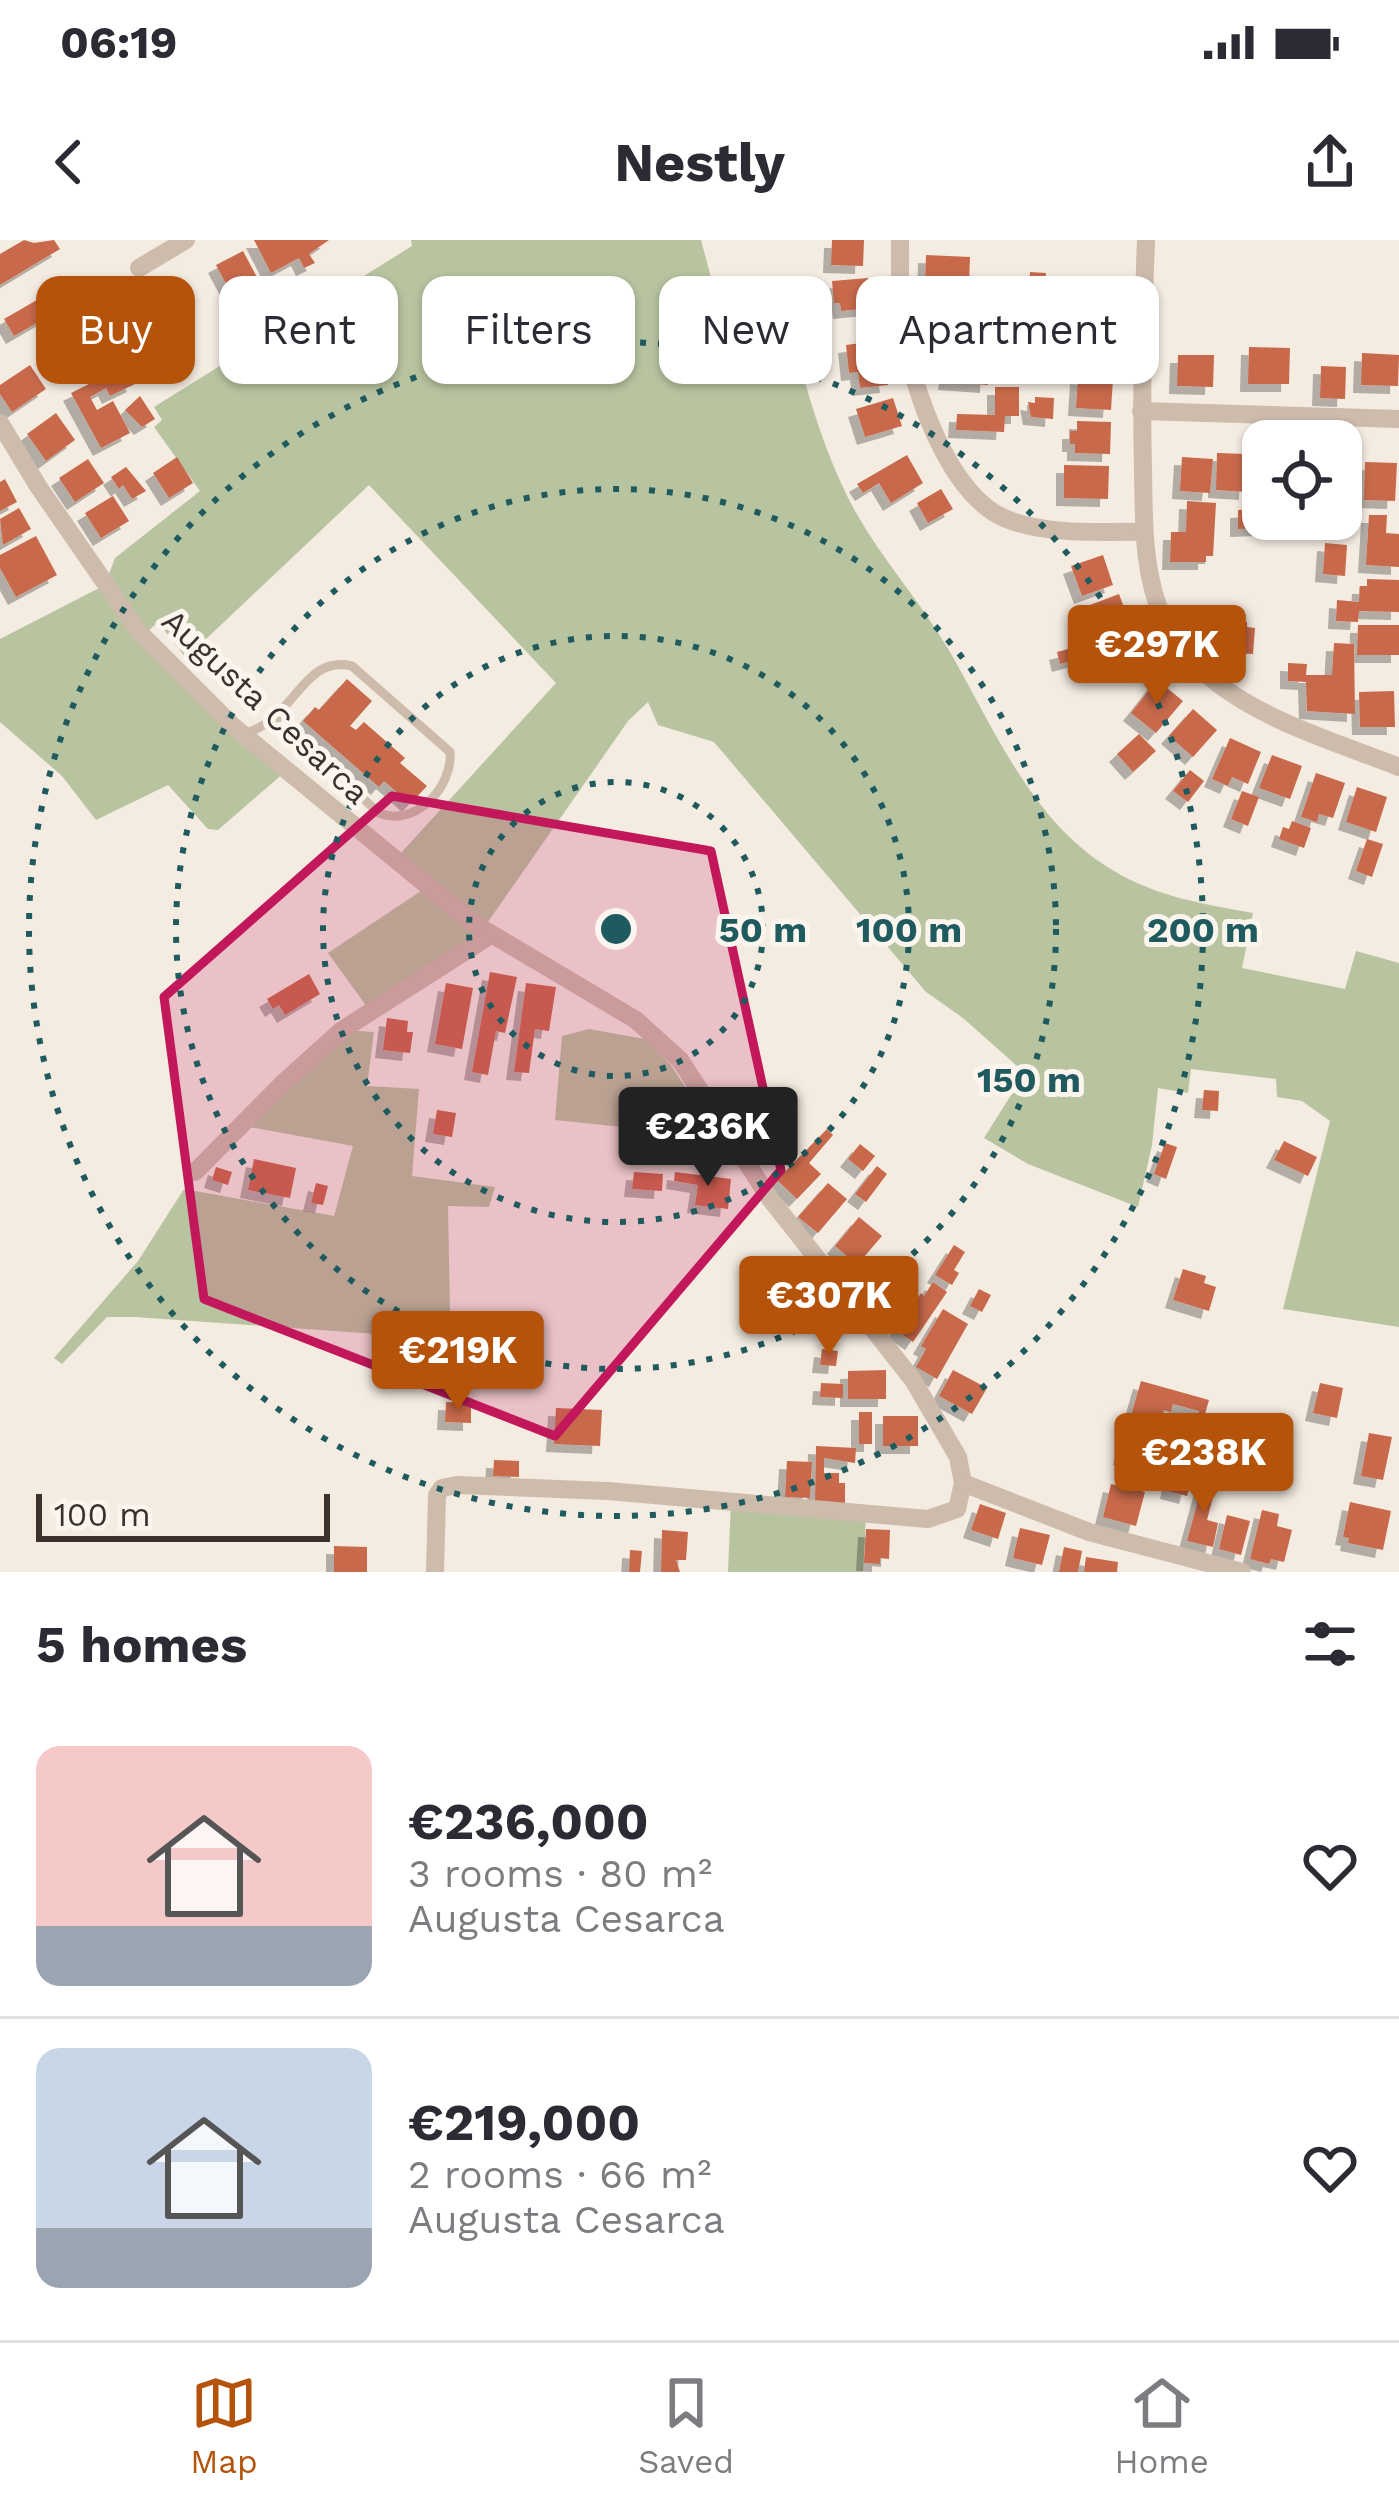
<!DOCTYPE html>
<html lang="en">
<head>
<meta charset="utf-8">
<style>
	:root { --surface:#fff; --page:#f7f7f7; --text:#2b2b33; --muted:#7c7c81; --line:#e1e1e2; --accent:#b45309 }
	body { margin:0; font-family:"Work Sans",sans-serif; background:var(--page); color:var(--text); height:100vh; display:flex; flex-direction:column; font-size:45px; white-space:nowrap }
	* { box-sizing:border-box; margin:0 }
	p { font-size:39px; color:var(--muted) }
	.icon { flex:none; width:66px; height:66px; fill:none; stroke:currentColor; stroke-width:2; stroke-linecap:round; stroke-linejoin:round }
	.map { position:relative; height:1332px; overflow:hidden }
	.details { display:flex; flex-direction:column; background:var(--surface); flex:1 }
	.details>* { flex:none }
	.guide { position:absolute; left:36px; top:36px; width:1329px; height:108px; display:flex; gap:24px }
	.tools { position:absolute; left:1242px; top:180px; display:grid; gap:24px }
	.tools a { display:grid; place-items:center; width:120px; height:120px; border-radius:24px; background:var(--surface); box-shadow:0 3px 9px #0004; font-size:60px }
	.scale { position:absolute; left:36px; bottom:30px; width:294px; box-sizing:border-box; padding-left:12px; border:6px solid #3b302b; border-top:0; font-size:33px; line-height:42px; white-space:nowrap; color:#3b302b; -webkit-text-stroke:9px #fbf5ee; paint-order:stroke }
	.price { position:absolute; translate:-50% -102px; padding:0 27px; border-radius:12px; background:var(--accent); color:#fff; font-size:39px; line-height:78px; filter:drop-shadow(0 3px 6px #0008) }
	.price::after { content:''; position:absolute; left:50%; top:72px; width:36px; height:27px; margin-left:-18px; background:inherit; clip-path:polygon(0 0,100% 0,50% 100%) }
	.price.current { background:#222; color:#fff }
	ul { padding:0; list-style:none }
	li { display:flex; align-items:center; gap:36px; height:300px; padding:0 36px }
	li+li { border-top:3px solid var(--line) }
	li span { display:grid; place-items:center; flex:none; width:336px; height:240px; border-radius:24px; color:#555 }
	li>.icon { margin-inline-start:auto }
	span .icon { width:144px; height:144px; fill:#fffc; stroke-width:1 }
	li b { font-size:51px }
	h2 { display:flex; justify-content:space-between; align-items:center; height:144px; padding:0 36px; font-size:51px }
	.pill { padding:0 42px; border-radius:24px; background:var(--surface); box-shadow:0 3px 9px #0004; font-size:42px; line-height:108px }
	.pill.current { background:var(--accent); color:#fff }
	.status { display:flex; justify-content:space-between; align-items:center; height:84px; padding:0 60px; background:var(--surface); direction:ltr }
	.status svg { height:33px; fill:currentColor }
	header { display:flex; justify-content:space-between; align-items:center; height:156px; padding:0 36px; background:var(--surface); font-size:54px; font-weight:700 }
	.tab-bar { display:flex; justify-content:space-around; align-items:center; height:168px; border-top:3px solid var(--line); background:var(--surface); font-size:33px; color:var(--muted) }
	.tab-bar a { display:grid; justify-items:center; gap:6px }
	.tab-bar .current { color:var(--accent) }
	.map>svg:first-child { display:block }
	.green { fill:#b8c4a0 }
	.building { fill:#c8694b; filter:url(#shadow) }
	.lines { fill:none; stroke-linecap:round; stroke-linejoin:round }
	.lane { stroke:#cdbbac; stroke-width:9 }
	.street { stroke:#cdbbac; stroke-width:18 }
	.marked { fill:#c2185b; fill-opacity:0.2; stroke:#c2185b; stroke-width:9; stroke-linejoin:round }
	.ring { fill:none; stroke:#1f5a5e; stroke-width:6; stroke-dasharray:6 12 }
	.labels { text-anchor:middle; stroke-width:10; stroke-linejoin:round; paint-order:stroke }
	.street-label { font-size:33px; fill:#3b302b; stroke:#fbf5ee }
	.centre { fill:#1f5a5e; stroke:#fbf5ee; stroke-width:6 }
	.ring-label { font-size:36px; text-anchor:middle; font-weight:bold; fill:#1f5a5e; stroke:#fbf5ee; stroke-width:10; stroke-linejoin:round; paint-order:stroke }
</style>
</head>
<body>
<div class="status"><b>06:19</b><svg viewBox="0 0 49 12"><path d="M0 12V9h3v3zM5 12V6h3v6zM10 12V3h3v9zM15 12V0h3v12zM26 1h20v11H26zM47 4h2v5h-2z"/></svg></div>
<header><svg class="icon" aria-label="back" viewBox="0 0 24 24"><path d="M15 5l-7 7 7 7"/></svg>Nestly<svg class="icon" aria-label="share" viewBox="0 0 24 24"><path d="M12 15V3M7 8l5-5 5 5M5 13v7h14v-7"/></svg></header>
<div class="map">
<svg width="1399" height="1332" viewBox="0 0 1399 1332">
	<defs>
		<filter id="shadow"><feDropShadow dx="-8" dy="8" stdDeviation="0" flood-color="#0004"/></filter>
	</defs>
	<rect width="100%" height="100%" fill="#f4ebe1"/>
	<g class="green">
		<path d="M 411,0 L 701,0 L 713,45 L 781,46 C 799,123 817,200 855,271 C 882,319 919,360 947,407 C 993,485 1031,583 1114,631 C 1158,657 1203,664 1253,673 L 1242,728 L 1345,749 L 1356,711 L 1399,723 L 1399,1087 L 1283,1069 L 1330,881 L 1302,861 L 1277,857 L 1276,839 L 1191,829 L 1188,853 L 1158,848 L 1152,905 L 1138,967 L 1028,924 L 984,898 L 1025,833 L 963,778 L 926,752 L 714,502 L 658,485 L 648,462 L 628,481 L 483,689 L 370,771 L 328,713 L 427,647 L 400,614 L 556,443 L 369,245 L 186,418 L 158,382 L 143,396 L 286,531 L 218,590 L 208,589 L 168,545 L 96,580 L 62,536 L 0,482 L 0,399 L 105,345 L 115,318 L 200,251 L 154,187 L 162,180 L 154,167 L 412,6 Z"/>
		<path d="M 589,789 L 645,799 L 671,825 L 718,897 L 555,880 L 562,796 Z"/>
		<path d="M 342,790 L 374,792 L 367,846 L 419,849 L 412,936 L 495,947 L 489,967 L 448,966 L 451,1125 L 423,1123 L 418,1109 L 391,1095 L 135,1077 L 107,1077 L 62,1124 L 54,1118 L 138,1021 L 184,949 L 334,976 L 353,906 L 239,885 Z"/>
		<path d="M 731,1262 L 866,1276 L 863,1332 L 728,1332 Z"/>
	</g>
	<g class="building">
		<path d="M 24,0 L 34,3 L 54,0 L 60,9 L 0,45 L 0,14 Z"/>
		<path d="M 254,0 L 329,0 L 309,14 L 315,23 L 304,28 L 299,18 L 271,33 Z"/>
		<path d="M 832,0 L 864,0 L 863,26 L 831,25 Z"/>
		<path d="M 243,11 L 259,41 L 232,55 L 216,25 Z"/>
		<path d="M 926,15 L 970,17 L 969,44 L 962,43 L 961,49 L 925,47 Z"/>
		<path d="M 1030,32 L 1046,33 L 1044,52 L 1029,51 Z"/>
		<path d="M 868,38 L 871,68 L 841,71 L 840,63 L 834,63 L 832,41 Z"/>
		<path d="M 978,39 L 1001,40 L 1000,60 L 978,60 Z"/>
		<path d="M 49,53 L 59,70 L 14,96 L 4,79 Z"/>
		<path d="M 929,60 L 973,62 L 972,86 L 961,86 L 961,90 L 928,89 Z"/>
		<path d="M 1039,71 L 1040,89 L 1022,90 L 1022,72 Z"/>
		<path d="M 68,78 L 80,101 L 85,98 L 94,114 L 68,130 L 49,88 Z"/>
		<path d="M 876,101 L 880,130 L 886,130 L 888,145 L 860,148 L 858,132 L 849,133 L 846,105 Z"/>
		<path d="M 944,102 L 980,104 L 980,112 L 989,112 L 988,145 L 946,142 L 947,136 L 942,136 Z"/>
		<path d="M 1249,107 L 1290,108 L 1289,144 L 1248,144 Z"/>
		<path d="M 1362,113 L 1399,115 L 1398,146 L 1361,145 Z"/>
		<path d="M 1178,115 L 1214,115 L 1213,147 L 1177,146 Z"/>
		<path d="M 30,125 L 46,149 L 12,172 L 0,154 L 0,145 Z"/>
		<path d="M 1321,126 L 1346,127 L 1345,159 L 1320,158 Z"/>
		<path d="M 119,129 L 125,139 L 131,136 L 135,144 L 110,156 L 106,148 L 90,157 L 97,170 L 113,161 L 130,193 L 101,208 L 71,153 Z"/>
		<path d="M 1078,136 L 1113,139 L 1111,170 L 1076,168 Z"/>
		<path d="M 995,147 L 1019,147 L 1019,176 L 1005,176 L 1004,192 L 956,190 L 957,174 L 995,175 Z"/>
		<path d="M 140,156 L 155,179 L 142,187 L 125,170 Z"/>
		<path d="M 1035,157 L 1054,158 L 1053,179 L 1031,177 L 1028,162 L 1035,163 Z"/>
		<path d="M 893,158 L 902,186 L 865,197 L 856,169 Z"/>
		<path d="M 56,173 L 75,200 L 46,221 L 27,194 Z"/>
		<path d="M 1077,181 L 1111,182 L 1110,214 L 1075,213 L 1075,204 L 1070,204 L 1070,191 L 1077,191 Z"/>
		<path d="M 1217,213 L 1248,214 L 1247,252 L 1216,250 Z"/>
		<path d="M 907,215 L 923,243 L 891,263 L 879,243 L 863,253 L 857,244 Z"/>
		<rect x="1341" y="216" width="7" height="39"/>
		<path d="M 177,217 L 193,243 L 169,258 L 153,233 Z"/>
		<path d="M 1182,217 L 1213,219 L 1210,253 L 1180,251 Z"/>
		<path d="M 88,219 L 104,243 L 75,262 L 59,238 Z"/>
		<path d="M 1365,222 L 1397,223 L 1395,261 L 1364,260 Z"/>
		<path d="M 1064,225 L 1109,226 L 1108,259 L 1064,258 Z"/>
		<path d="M 126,227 L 146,251 L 132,259 L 123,245 L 119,249 L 111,237 Z"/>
		<path d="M 5,239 L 17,262 L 0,271 L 0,242 Z"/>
		<path d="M 941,249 L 953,269 L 928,283 L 917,263 Z"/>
		<path d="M 113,256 L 129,281 L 101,298 L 85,273 Z"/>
		<path d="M 1187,261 L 1216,263 L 1213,316 L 1206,316 L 1206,322 L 1170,322 L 1171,292 L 1186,292 Z"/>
		<path d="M 19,268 L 31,289 L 3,305 L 0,279 Z"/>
		<path d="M 1263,269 L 1264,288 L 1238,289 L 1238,270 Z"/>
		<path d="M 1369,275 L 1387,275 L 1386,293 L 1399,294 L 1399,327 L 1366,325 Z"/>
		<path d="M 36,296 L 57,335 L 16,357 L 0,328 L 0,315 Z"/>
		<path d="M 1325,303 L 1347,305 L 1345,336 L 1323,334 Z"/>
		<path d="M 1103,315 L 1113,345 L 1082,356 L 1071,326 Z"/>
		<path d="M 1367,339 L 1399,340 L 1399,372 L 1359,371 L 1358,382 L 1336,381 L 1337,360 L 1359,362 L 1360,346 L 1367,346 Z"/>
		<path d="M 1119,354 L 1131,386 L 1101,398 L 1096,386 L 1085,390 L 1077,370 Z"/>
		<path d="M 1209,380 L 1247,382 L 1247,387 L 1255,388 L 1253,414 L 1207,412 Z"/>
		<path d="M 1358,385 L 1399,385 L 1399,415 L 1357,415 Z"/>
		<path d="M 1334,403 L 1354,404 L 1355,474 L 1307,471 L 1306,442 L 1288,441 L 1288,423 L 1307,424 L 1306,435 L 1332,435 Z"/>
		<path d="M 1076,407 L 1079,419 L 1060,424 L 1057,412 Z"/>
		<path d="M 347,439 L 372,461 L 350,486 L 356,490 L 364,482 L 405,518 L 400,523 L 427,546 L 410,564 L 384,541 L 379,547 L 303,481 L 315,467 L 319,470 Z"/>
		<path d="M 1157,440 L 1183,461 L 1156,493 L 1131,473 Z"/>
		<path d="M 1394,451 L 1395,487 L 1360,487 L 1359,452 Z"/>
		<path d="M 1193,469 L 1217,490 L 1193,517 L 1169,496 Z"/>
		<path d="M 1139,494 L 1156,511 L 1133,532 L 1117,514 Z"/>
		<path d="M 1230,498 L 1261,512 L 1248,544 L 1232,537 L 1228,546 L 1212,539 Z"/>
		<path d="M 1272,515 L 1302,526 L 1290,559 L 1259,548 Z"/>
		<path d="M 1190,530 L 1204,541 L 1188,562 L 1173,551 Z"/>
		<path d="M 1316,533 L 1345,543 L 1333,578 L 1319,574 L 1317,582 L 1301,577 Z"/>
		<path d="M 1357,547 L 1387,557 L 1376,592 L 1346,582 Z"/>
		<path d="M 1242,551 L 1259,557 L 1248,586 L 1231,579 Z"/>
		<path d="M 1292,581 L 1311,588 L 1304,608 L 1279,599 L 1283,587 L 1289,589 Z"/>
		<path d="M 1367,599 L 1383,604 L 1372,637 L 1356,631 Z"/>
		<path d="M 490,732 L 517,737 L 505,793 L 496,791 L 488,835 L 472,832 Z"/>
		<path d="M 309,734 L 320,754 L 285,775 L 279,765 L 273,769 L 267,759 Z"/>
		<path d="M 446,743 L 473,748 L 462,809 L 435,804 Z"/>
		<path d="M 526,743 L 556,747 L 549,791 L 535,789 L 529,833 L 514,832 Z"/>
		<path d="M 387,778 L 408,781 L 407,792 L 413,792 L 410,813 L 383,810 Z"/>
		<path d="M 1204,850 L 1219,851 L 1218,871 L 1202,870 Z"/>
		<path d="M 437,870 L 456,873 L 452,897 L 433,894 Z"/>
		<path d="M 827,889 L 833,895 L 809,923 L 821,934 L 797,959 L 777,940 Z"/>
		<path d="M 1284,901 L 1317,917 L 1308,936 L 1274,920 Z"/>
		<path d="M 1165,903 L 1177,907 L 1166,939 L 1154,934 Z"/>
		<path d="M 860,904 L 875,916 L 863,931 L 848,919 Z"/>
		<path d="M 254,919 L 296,928 L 290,958 L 248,950 Z"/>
		<path d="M 877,926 L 887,934 L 866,962 L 855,954 Z"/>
		<path d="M 216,927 L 232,932 L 228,945 L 212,940 Z"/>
		<path d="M 634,932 L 663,934 L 662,951 L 632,949 Z"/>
		<path d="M 675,932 L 731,939 L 728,969 L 695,965 L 698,945 L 674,941 Z"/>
		<path d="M 316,943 L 328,946 L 323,965 L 311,963 Z"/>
		<path d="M 828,943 L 847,959 L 818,993 L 798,977 Z"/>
		<path d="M 859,977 L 882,996 L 857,1025 L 835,1006 Z"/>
		<path d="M 954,1005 L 965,1012 L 954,1030 L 959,1033 L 952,1045 L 935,1035 Z"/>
		<path d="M 1183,1029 L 1206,1036 L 1204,1043 L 1216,1047 L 1209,1071 L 1173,1060 Z"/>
		<path d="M 933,1042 L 947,1052 L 913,1102 L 896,1090 L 921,1053 L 924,1056 Z"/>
		<path d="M 979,1049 L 991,1055 L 982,1072 L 970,1066 Z"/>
		<path d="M 943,1069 L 968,1084 L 937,1139 L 916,1127 L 926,1109 L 921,1106 Z"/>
		<path d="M 822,1109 L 838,1111 L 836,1126 L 820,1125 Z"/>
		<path d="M 886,1130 L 886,1159 L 848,1159 L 848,1131 Z"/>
		<path d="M 953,1130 L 987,1148 L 972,1174 L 939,1156 Z"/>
		<path d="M 1141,1141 L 1209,1160 L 1201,1188 L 1194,1186 L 1199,1171 L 1173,1164 L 1171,1172 L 1164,1170 L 1159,1187 L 1130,1179 Z"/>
		<path d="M 821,1143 L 843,1144 L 843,1158 L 820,1157 Z"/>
		<path d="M 1320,1143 L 1343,1148 L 1337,1178 L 1313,1173 Z"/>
		<path d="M 446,1162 L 471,1163 L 471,1183 L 445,1182 Z"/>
		<path d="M 556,1168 L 602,1170 L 600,1206 L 554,1204 Z"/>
		<rect x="859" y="1172" width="13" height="32"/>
		<rect x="883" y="1176" width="35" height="30"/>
		<path d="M 1129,1188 L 1182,1202 L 1175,1225 L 1186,1227 L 1190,1211 L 1198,1214 L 1187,1256 L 1168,1251 L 1170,1241 L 1148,1228 L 1151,1217 L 1147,1216 L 1145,1223 L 1121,1217 Z"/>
		<path d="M 1369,1193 L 1392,1197 L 1383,1240 L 1361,1236 Z"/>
		<path d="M 816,1206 L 856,1208 L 855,1223 L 824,1218 L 824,1233 L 839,1233 L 839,1243 L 845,1243 L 845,1263 L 815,1263 Z"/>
		<path d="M 494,1220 L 519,1221 L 519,1237 L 493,1236 Z"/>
		<path d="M 787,1221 L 812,1222 L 810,1258 L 785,1257 Z"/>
		<path d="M 1207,1227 L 1216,1229 L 1208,1255 L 1213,1257 L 1207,1280 L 1218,1283 L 1213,1307 L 1187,1301 Z"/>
		<path d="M 1111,1244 L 1145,1252 L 1136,1286 L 1103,1277 Z"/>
		<path d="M 1350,1262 L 1391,1271 L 1383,1310 L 1348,1303 L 1349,1298 L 1343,1297 Z"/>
		<path d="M 980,1264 L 1006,1273 L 998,1299 L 971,1290 Z"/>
		<path d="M 1262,1270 L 1279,1274 L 1277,1286 L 1292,1290 L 1284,1322 L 1271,1319 L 1269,1324 L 1250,1319 Z"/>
		<path d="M 1227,1275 L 1250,1281 L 1241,1315 L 1219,1309 Z"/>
		<path d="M 1020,1288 L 1050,1295 L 1042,1325 L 1013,1318 Z"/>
		<path d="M 866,1289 L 890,1290 L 889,1319 L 880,1318 L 880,1324 L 864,1323 Z"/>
		<path d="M 662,1290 L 688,1292 L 686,1320 L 676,1320 L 680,1332 L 661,1332 Z"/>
		<path d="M 334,1306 L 367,1307 L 367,1332 L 334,1332 Z"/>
		<path d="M 1064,1307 L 1082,1311 L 1078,1332 L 1059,1332 Z"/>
		<path d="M 630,1310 L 642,1311 L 640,1332 L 629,1332 Z"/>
		<path d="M 1086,1317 L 1118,1322 L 1117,1332 L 1084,1332 Z"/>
	</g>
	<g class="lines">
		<path class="lane" d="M 242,494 C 296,482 301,414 352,426 L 450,512 C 453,547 415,588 379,573 L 275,478"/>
		<g class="street">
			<path d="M 900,0 C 900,30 899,63 904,94 C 913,149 948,253 1004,278 C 1046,296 1098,291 1143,292"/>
			<path d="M 1146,0 C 1143,76 1141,152 1143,228 C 1144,280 1142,333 1164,381 C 1175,405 1197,427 1217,443 C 1269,483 1338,503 1399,527"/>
			<path d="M 139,28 L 186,0"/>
			<path d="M 1141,171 L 1399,179"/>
			<path d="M 0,183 L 38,246 L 139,392 L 234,487 L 473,683 L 636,780 L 680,820 L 771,960 L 913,1140 L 958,1217 L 963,1243 L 957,1269 L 928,1279 L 608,1251 L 457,1245 L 442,1248 L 437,1255 L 435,1332"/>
			<path d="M 195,932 L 283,843 L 342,790 L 491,695"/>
			<path d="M 963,1243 L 1089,1292 L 1242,1332"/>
		</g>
	</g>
	<path class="marked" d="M 392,556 L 711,611 L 781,930 L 555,1196 L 204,1059 L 164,757 Z"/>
	<g class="ring">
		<circle cx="616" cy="689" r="147"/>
		<circle cx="616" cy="689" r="293"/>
		<circle cx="616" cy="689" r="440"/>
		<circle cx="616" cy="689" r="587"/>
	</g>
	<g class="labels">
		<g class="street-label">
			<text transform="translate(266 466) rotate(43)" y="12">Augusta Cesarca</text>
		</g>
	</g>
	<circle cx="616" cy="689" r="18" class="centre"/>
	<g class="ring-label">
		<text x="763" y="702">50 m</text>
		<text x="909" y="702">100 m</text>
		<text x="1203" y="702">200 m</text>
		<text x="1029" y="852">150 m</text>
	</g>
</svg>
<div class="tools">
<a><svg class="icon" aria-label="locate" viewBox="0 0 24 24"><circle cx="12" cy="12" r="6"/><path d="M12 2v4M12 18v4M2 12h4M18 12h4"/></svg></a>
</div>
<div class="scale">100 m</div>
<b class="price" style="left:1157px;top:467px">€297K</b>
<b class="price current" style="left:708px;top:949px">€236K</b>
<b class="price" style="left:829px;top:1118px">€307K</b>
<b class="price" style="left:458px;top:1173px">€219K</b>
<b class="price" style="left:1204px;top:1275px">€238K</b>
<div class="guide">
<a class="pill current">Buy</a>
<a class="pill">Rent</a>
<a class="pill">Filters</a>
<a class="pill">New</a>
<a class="pill">Apartment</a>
</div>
</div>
<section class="details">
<h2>5 homes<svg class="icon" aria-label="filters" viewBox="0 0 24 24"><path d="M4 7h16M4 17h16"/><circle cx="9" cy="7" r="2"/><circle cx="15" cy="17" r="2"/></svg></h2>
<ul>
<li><span style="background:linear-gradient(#f6c9c9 75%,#9aa5b1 0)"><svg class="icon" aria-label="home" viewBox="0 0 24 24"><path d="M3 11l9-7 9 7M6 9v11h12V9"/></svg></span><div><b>€236,000</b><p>3 rooms · 80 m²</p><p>Augusta Cesarca</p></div><svg class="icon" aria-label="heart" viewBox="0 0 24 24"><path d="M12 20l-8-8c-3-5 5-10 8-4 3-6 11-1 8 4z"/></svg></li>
<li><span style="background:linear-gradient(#c9d6e8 75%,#9aa5b1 0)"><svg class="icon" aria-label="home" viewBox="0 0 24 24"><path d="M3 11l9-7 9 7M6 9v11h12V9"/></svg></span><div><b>€219,000</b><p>2 rooms · 66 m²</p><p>Augusta Cesarca</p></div><svg class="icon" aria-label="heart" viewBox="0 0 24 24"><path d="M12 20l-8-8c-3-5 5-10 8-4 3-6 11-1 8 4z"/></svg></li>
</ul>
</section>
<nav class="tab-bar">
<a class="current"><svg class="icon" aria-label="map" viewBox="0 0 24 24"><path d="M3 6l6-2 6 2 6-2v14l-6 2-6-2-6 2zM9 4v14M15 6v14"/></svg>Map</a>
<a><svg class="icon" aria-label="saved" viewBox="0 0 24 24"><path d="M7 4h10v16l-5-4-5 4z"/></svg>Saved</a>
<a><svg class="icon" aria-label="home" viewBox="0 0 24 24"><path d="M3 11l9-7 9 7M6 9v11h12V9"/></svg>Home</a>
</nav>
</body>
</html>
